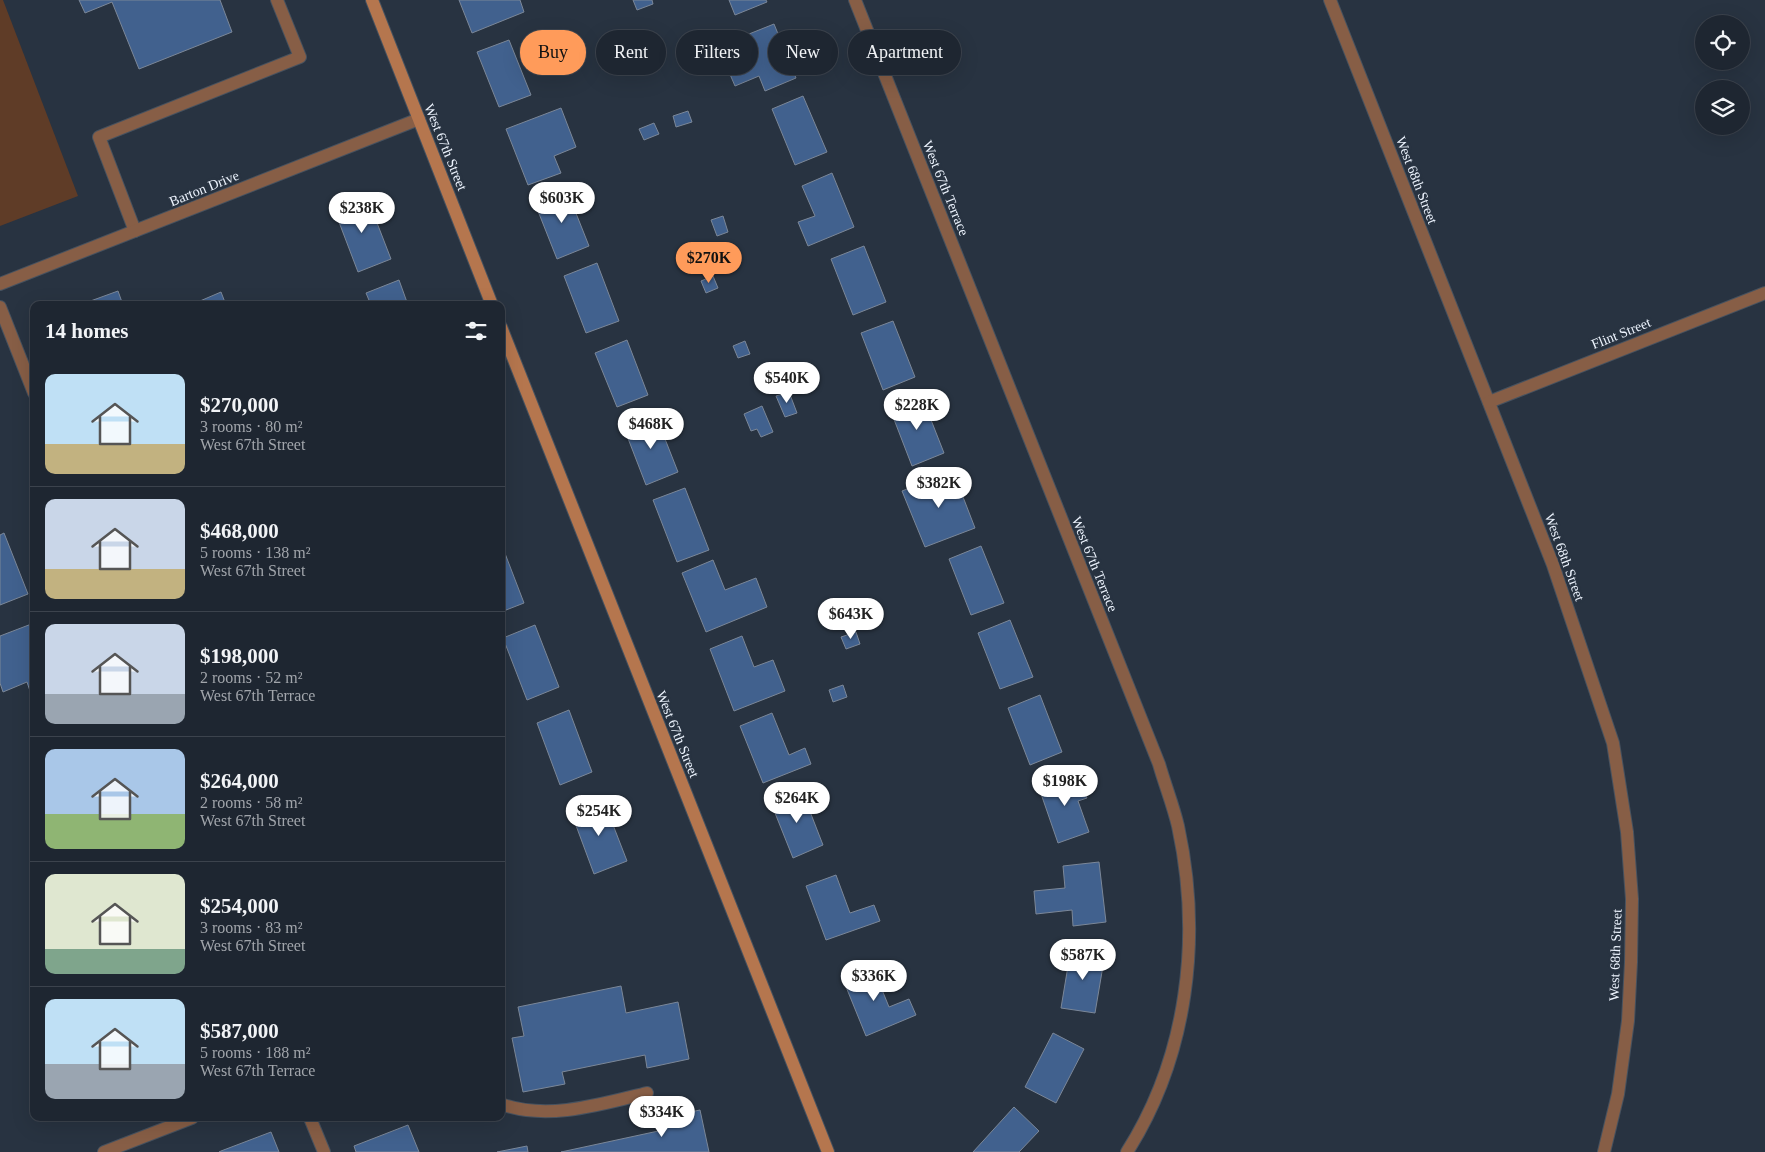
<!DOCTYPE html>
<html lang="en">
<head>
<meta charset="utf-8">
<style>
	:root { --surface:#1e2631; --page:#262e39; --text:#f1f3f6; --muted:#a1a5ab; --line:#3c434d; --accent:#ff9b5a }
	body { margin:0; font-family:"Times New Roman",serif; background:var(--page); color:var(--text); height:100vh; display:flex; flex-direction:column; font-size:19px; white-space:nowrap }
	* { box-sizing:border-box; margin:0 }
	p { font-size:16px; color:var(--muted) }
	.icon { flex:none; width:28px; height:28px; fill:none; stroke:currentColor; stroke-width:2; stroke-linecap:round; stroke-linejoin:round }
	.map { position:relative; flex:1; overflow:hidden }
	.side { position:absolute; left:30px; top:301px; width:475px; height:820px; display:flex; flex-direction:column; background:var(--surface); border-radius:10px; box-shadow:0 5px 20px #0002,0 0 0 1px var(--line) }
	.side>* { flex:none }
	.hud { position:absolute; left:520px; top:30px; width:475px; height:45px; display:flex; gap:10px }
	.tools { position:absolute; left:1695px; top:15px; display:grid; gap:10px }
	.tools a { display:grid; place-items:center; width:55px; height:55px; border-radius:50%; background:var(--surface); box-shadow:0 5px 20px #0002,0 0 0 1px var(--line); font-size:25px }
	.price { position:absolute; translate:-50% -42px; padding:0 11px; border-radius:18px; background:#fff; color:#222; font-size:16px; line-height:32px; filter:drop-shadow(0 1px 2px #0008) }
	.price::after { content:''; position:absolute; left:50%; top:30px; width:15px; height:11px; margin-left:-8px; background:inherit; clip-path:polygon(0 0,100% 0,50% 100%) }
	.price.current { background:var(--accent); color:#111 }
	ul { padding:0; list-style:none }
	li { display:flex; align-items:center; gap:15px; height:125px; padding:0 15px }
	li+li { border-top:1px solid var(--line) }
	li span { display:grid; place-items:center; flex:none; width:140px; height:100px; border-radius:10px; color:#555 }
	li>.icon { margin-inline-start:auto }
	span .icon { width:60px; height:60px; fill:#fffc; stroke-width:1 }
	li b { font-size:21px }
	h2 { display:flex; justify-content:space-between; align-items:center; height:60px; padding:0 15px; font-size:21px }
	.pill { padding:0 18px; border-radius:22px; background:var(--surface); box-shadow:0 5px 20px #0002,0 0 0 1px var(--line); font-size:18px; line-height:45px }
	.pill.current { background:var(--accent); color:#111 }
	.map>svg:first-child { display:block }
	.green { fill:#5f3c27 }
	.building { fill:#41618e; stroke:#7b8798 }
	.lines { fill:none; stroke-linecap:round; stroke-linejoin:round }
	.lane-casing { stroke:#47525f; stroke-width:14 }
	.street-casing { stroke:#47525f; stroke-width:14 }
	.secondary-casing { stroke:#47525f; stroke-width:14 }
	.lane { stroke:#875e46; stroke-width:12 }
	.street { stroke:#875e46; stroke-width:12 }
	.secondary { stroke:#b5764e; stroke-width:12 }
	.labels { text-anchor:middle; stroke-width:5; stroke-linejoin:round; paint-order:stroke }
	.street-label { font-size:14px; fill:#ecf3fd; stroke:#283341 }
</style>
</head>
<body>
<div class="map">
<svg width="1765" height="1152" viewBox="0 0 1765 1152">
	<rect width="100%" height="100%" fill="#283341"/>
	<path class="green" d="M 0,0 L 3,0 L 78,196 L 0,226 Z"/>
	<g class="building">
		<path d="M 79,0 L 220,0 L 232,32 L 139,69 L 112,2 L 85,13 Z"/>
		<path d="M 459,0 L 520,0 L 524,12 L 472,33 Z"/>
		<path d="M 633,0 L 652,0 L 653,4 L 637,10 Z"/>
		<path d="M 729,0 L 766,0 L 767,2 L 735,15 Z"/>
		<path d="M 774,24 L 796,78 L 765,91 L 759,76 L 735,86 L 726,65 L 752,55 L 744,36 Z"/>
		<path d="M 509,40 L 531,95 L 499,107 L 477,52 Z"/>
		<path d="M 803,96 L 827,152 L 795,165 L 772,109 Z"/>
		<path d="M 561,108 L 576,147 L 554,156 L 561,173 L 528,185 L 506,129 Z"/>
		<path d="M 688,111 L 692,122 L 676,127 L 673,116 Z"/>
		<path d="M 654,123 L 659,134 L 644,140 L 639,129 Z"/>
		<path d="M 832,173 L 854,227 L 808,246 L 798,222 L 815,216 L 802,186 Z"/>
		<path d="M 566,188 L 589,246 L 557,259 L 534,201 Z"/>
		<path d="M 367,197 L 391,259 L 358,272 L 334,209 Z"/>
		<path d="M 723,216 L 728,232 L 717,236 L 711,220 Z"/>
		<path d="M 864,246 L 886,302 L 853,315 L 831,259 Z"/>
		<path d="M 597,263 L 619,321 L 586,333 L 564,276 Z"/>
		<path d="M 713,276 L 718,288 L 706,293 L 701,281 Z"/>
		<path d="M 399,280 L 408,305 L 371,305 L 366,293 Z"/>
		<path d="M 118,291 L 123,305 L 86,305 L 85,303 Z"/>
		<path d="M 221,292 L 226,305 L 202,305 L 200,301 Z"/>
		<path d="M 893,321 L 915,377 L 883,390 L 861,333 Z"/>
		<path d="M 627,340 L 648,395 L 617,407 L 595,353 Z"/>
		<path d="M 745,341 L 750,354 L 738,358 L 733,346 Z"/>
		<path d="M 789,392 L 797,413 L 785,417 L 776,396 Z"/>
		<path d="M 922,397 L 944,453 L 912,466 L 890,409 Z"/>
		<path d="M 762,406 L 773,432 L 761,437 L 757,429 L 751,431 L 744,414 Z"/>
		<path d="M 656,416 L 678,472 L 646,485 L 624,428 Z"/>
		<path d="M 953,471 L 975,528 L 925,547 L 902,491 Z"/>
		<path d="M 685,488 L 709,550 L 677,562 L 653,500 Z"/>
		<path d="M 4,533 L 28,594 L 0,605 L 0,535 Z"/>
		<path d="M 501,543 L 524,603 L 501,612 Z"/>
		<path d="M 981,546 L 1004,603 L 971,615 L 949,559 Z"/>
		<path d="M 713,560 L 725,590 L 756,578 L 767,607 L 706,632 L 682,573 Z"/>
		<path d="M 1010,620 L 1033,677 L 1000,689 L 978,633 Z"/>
		<path d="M 34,623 L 34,693 L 31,694 L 27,682 L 3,692 L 0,683 L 0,636 Z"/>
		<path d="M 535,625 L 559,687 L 527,700 L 503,638 Z"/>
		<path d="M 856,632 L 860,644 L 846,649 L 841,637 Z"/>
		<path d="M 742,636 L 754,667 L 773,660 L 785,691 L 734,711 L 710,649 Z"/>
		<path d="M 843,685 L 847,697 L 833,702 L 829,690 Z"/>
		<path d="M 1040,695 L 1062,752 L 1030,765 L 1008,708 Z"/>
		<path d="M 569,710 L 592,772 L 560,785 L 537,723 Z"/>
		<path d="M 772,713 L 789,755 L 805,748 L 811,764 L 763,783 L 740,726 Z"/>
		<path d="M 1071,774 L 1076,788 L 1082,786 L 1087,798 L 1078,801 L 1089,832 L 1058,843 L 1038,785 Z"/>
		<path d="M 802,791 L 823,845 L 793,858 L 771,803 Z"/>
		<path d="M 603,799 L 627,861 L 594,874 L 571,812 Z"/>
		<path d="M 1099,862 L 1106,922 L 1073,926 L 1072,910 L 1036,914 L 1034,891 L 1065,888 L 1063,866 Z"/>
		<path d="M 836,875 L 850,913 L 874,905 L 880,921 L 826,940 L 806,886 Z"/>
		<path d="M 1071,948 L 1105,954 L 1095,1013 L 1061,1008 Z"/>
		<path d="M 872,965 L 889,1007 L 909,999 L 916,1015 L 866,1036 L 842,977 Z"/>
		<path d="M 621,986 L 626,1013 L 678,1002 L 689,1059 L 647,1068 L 645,1055 L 562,1072 L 565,1084 L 523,1092 L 512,1038 L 524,1036 L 518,1007 Z"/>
		<path d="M 1053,1033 L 1084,1049 L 1056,1103 L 1025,1087 Z"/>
		<path d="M 1014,1107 L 1039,1131 L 1019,1152 L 973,1152 Z"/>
		<path d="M 700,1110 L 709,1152 L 561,1152 L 663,1130 L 661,1118 Z"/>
		<path d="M 408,1125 L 419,1152 L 356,1152 L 354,1146 Z"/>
		<path d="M 271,1132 L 279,1152 L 219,1152 L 221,1151 Z"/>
		<path d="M 527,1146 L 528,1152 L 497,1152 Z"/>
	</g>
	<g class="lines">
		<defs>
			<path id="lane" d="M 135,231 L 99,137 L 300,57 L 277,0"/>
			<g id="street">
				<path d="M 855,0 L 1159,764 C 1165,785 1173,805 1178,826 C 1202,937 1188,1056 1127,1152"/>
				<path d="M 1330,0 L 1553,565 L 1613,743 L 1627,832 L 1632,899 L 1631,962 L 1628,1021 L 1618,1094 L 1604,1152"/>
				<path d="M 0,284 L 419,119"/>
				<path d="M 0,307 L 34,393"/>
				<path d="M 1489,402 L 1765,293"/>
				<path d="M 501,1104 C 547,1121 602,1104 647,1093"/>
				<path d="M 310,1118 L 324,1152"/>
				<path d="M 104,1152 L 192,1118"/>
			</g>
			<g id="secondary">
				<path d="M 372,0 L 492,305"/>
				<path d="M 501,327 L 828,1152"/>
			</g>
		</defs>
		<use href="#lane" class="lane-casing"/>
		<use href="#street" class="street-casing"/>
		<use href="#secondary" class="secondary-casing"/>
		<use href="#lane" class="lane"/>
		<use href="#street" class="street"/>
		<use href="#secondary" class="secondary"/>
	</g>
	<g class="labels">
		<g class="street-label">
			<text transform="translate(446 147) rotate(68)" y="5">West 67th Street</text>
			<text transform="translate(1417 180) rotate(69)" y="5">West 68th Street</text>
			<text transform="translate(204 188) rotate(-22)" y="5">Barton Drive</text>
			<text transform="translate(946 188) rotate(68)" y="5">West 67th Terrace</text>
			<text transform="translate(1621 333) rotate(-22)" y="5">Flint Street</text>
			<text transform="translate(1565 557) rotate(70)" y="5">West 68th Street</text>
			<text transform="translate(1095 564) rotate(68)" y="5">West 67th Terrace</text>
			<text transform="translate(678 734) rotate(68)" y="5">West 67th Street</text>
			<text transform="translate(1615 955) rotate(-88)" y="5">West 68th Street</text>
		</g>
	</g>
</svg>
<div class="tools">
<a><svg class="icon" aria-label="locate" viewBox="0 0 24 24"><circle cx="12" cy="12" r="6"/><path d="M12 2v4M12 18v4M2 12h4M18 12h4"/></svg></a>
<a><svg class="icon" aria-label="layers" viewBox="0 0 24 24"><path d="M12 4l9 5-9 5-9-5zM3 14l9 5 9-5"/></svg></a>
</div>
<b class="price" style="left:562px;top:224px">$603K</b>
<b class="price" style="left:362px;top:234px">$238K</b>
<b class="price current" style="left:709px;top:284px">$270K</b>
<b class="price" style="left:787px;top:404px">$540K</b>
<b class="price" style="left:917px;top:431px">$228K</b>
<b class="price" style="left:651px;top:450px">$468K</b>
<b class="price" style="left:939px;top:509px">$382K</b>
<b class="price" style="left:851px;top:640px">$643K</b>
<b class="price" style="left:1065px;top:807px">$198K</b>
<b class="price" style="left:797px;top:824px">$264K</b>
<b class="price" style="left:599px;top:837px">$254K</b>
<b class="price" style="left:1083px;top:981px">$587K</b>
<b class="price" style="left:874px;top:1002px">$336K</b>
<b class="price" style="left:662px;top:1138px">$334K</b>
<div class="hud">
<a class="pill current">Buy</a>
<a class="pill">Rent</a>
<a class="pill">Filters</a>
<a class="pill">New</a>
<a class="pill">Apartment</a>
</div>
<section class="side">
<h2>14 homes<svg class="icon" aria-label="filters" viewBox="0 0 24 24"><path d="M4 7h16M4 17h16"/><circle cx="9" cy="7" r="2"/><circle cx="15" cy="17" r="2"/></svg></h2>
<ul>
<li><span style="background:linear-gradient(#bfe0f5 70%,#c2b280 0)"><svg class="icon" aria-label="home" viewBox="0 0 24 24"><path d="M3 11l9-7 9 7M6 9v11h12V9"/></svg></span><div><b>$270,000</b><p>3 rooms · 80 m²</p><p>West 67th Street</p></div></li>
<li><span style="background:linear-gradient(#c9d6e8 70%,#c2b280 0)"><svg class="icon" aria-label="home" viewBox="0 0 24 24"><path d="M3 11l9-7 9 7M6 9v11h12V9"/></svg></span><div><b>$468,000</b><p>5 rooms · 138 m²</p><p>West 67th Street</p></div></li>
<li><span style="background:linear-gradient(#c9d6e8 70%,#9aa5b1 0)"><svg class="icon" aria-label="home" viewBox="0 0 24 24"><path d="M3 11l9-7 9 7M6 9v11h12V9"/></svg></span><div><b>$198,000</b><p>2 rooms · 52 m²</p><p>West 67th Terrace</p></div></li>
<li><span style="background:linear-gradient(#a9c7e8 65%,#8fb573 0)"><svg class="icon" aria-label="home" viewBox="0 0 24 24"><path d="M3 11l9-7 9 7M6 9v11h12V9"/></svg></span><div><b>$264,000</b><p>2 rooms · 58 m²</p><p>West 67th Street</p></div></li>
<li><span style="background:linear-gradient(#dfe7d0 75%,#7fa58c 0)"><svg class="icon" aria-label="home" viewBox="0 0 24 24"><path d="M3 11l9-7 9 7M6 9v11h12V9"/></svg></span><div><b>$254,000</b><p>3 rooms · 83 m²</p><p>West 67th Street</p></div></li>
<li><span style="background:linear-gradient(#bfe0f5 65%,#9aa5b1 0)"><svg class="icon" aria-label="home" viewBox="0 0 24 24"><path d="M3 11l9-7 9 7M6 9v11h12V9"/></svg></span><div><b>$587,000</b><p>5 rooms · 188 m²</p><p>West 67th Terrace</p></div></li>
</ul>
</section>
</div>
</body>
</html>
